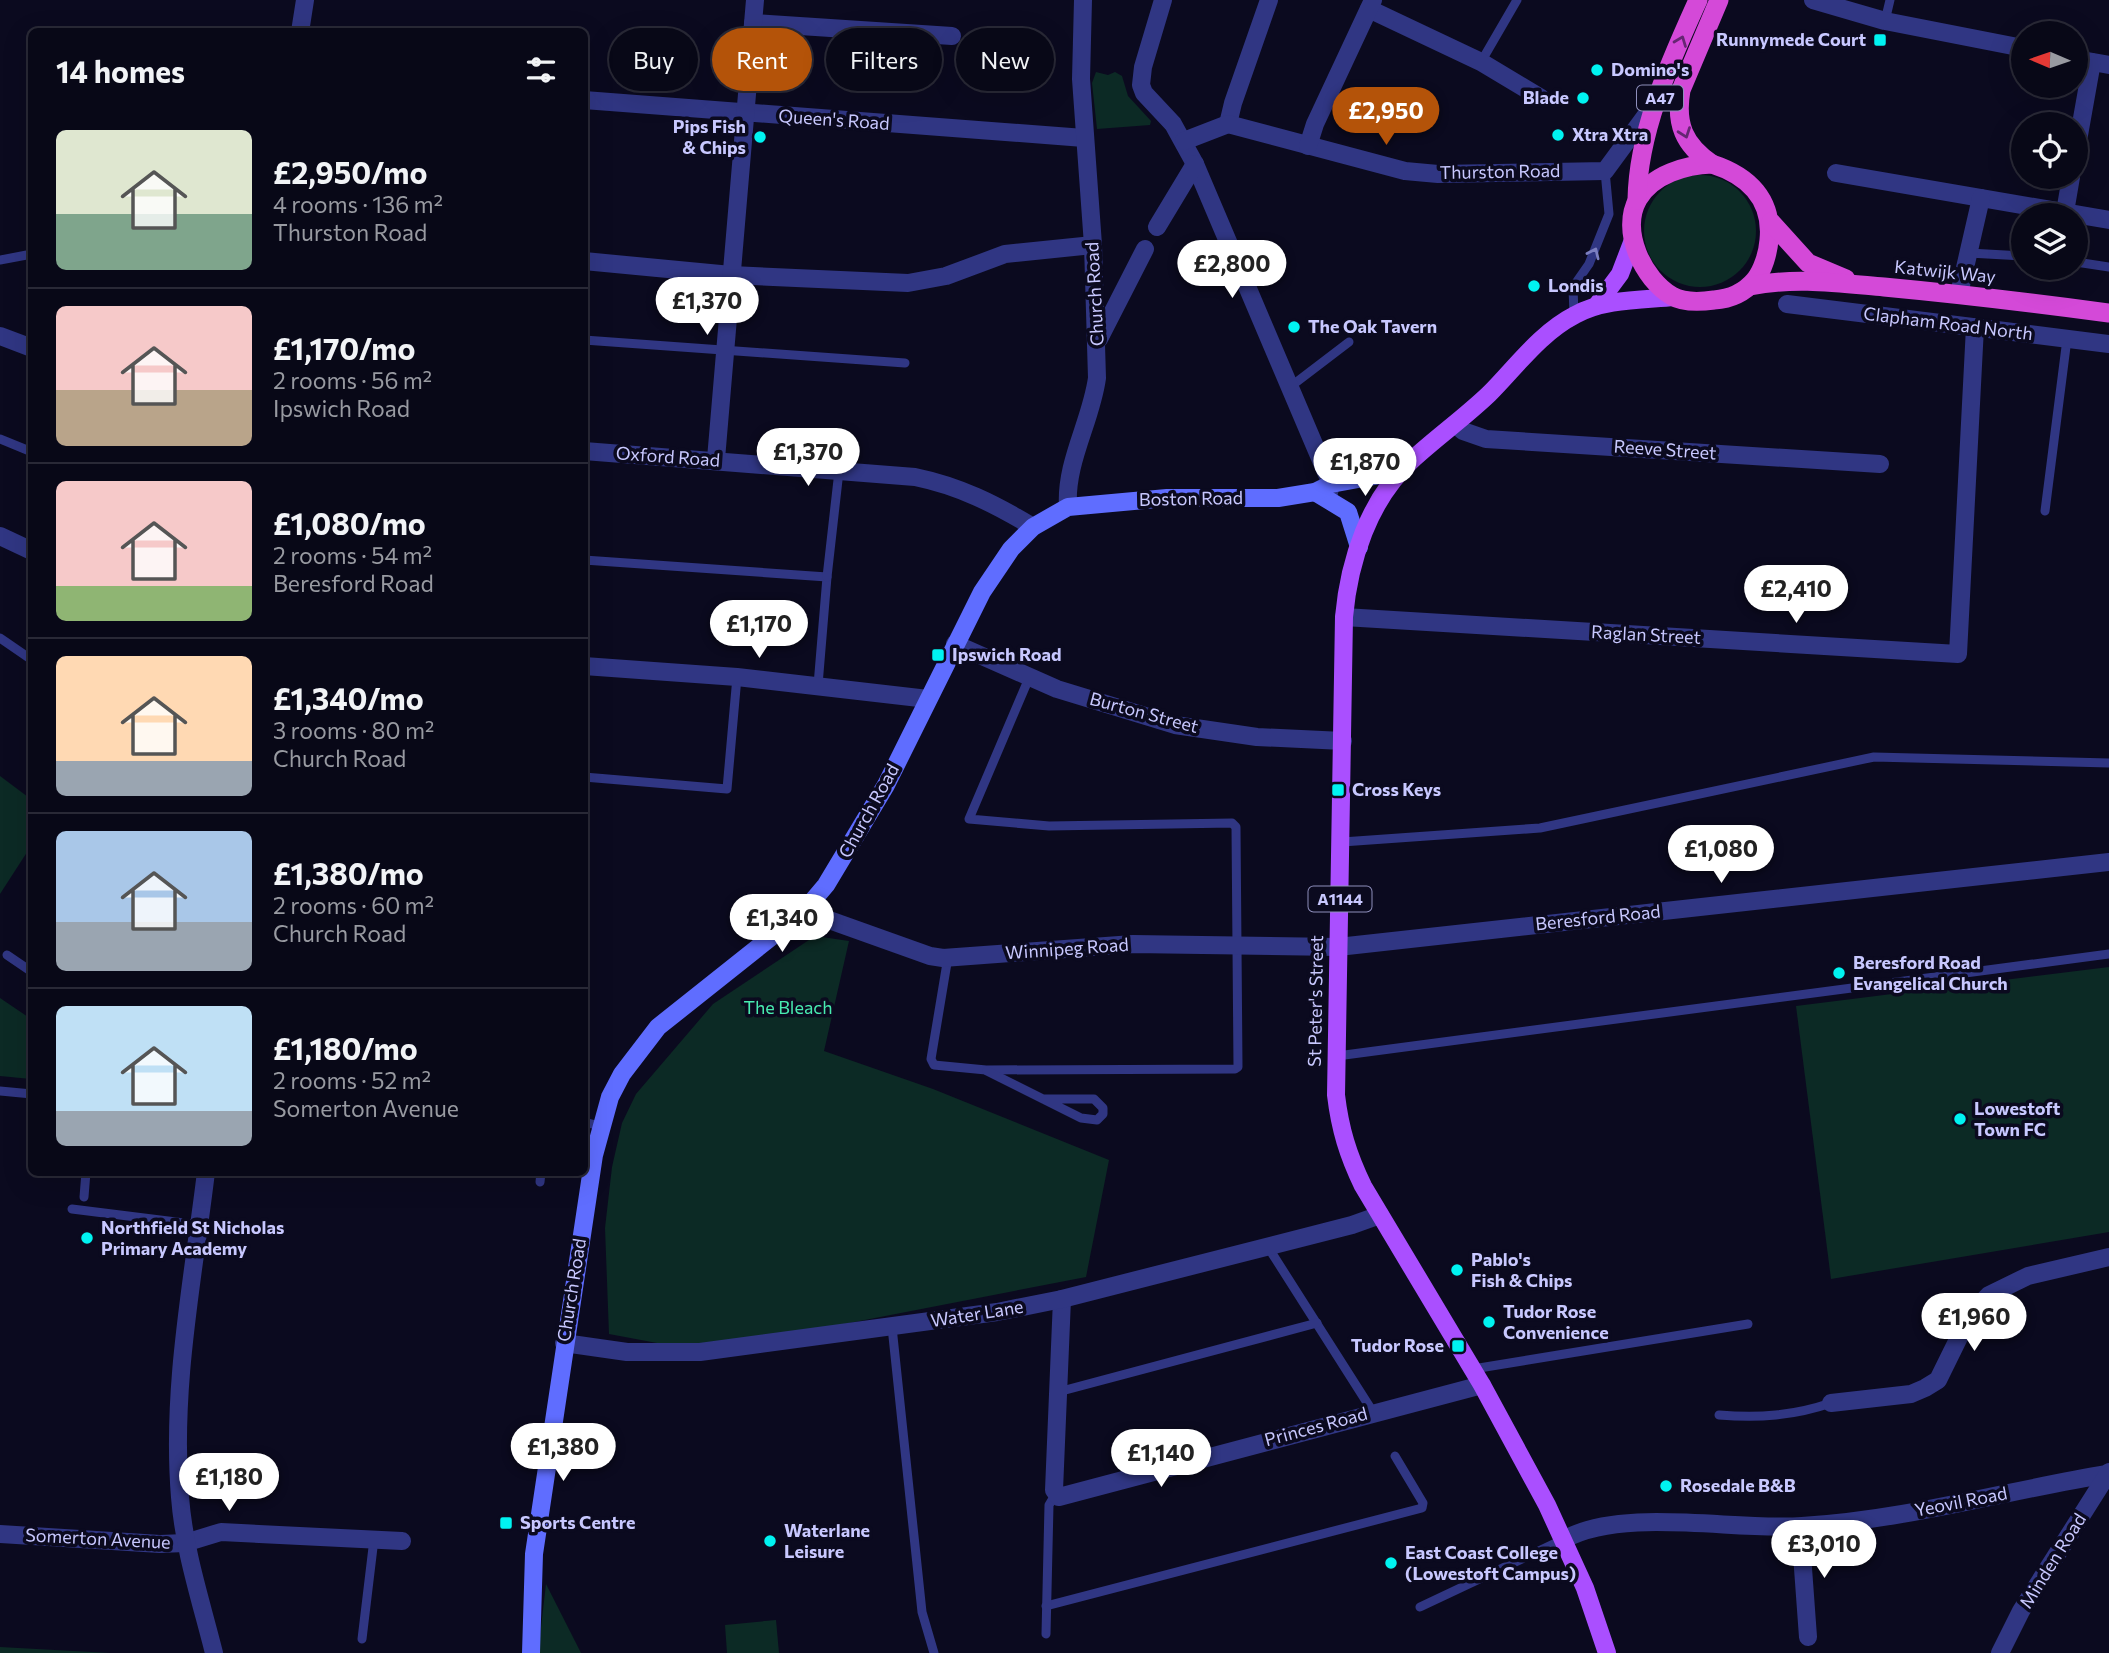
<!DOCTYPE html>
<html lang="en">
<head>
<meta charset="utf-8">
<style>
	:root { --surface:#080817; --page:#161624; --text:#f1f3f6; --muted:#989aa1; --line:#292936; --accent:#b45309 }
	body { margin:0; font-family:Commissioner,sans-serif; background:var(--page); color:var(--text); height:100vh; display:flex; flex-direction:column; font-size:26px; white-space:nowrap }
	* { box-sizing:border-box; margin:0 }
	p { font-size:23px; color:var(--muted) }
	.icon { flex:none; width:38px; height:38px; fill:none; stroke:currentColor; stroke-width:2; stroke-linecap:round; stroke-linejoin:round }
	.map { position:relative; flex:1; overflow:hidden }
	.drawer { position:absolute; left:28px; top:28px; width:560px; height:1148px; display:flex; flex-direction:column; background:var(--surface); border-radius:10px; box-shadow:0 7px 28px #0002,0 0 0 2px var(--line) }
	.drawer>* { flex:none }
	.guide { position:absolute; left:609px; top:28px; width:665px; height:63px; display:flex; gap:14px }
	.needle { width:46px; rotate:272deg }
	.tools { position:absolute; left:2011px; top:21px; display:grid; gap:14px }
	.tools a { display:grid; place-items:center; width:77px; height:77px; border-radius:50%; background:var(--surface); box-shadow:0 7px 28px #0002,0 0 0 2px var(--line); font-size:35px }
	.price { position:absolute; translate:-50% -60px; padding:0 16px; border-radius:24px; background:#fff; color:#222; font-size:23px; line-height:46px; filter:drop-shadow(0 2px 4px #0008) }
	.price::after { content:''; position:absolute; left:50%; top:42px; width:21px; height:16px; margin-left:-10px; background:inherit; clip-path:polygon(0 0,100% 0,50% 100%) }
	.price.on { background:var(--accent); color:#fff }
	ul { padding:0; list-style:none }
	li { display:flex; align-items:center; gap:21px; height:175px; padding:0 28px }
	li+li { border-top:2px solid var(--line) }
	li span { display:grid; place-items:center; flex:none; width:196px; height:140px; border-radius:10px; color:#555 }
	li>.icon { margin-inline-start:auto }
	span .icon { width:84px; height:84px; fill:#fffc; stroke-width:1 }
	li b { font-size:30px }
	h2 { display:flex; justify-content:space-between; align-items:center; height:84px; padding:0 28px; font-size:30px }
	.chip { padding:0 24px; border-radius:32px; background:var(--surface); box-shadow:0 7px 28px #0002,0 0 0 2px var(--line); font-size:24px; line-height:63px }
	.chip.on { background:var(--accent); color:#fff }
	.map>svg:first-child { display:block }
	.green { fill:#0c2a25 }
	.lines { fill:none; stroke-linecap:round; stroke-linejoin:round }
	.service { stroke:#303683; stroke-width:9 }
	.minor { stroke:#303683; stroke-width:18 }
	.tertiary { stroke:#303683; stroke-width:18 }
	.secondary { stroke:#5f6dff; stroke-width:18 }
	.primary { stroke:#aa4fff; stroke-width:18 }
	.trunk { stroke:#d449d8; stroke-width:19 }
	.oneway { stroke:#652672 }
	.oneway2 { stroke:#7c7fc1 }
	.poi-dot { fill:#00f3f1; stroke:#0b0a1f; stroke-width:2.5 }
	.labels { text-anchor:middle; stroke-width:7; stroke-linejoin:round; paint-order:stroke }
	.shield { fill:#0b0a1f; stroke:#8f8fbc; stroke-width:2 }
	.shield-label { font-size:16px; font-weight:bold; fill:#c8c8ff }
	.poi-label { font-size:18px; font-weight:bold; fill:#c8c8ff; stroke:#0b0a1f; text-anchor:start }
	.street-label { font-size:18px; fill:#c8c8ff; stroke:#0b0a1f }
	.park-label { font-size:18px; fill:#48ebb0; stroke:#0b0a1f }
</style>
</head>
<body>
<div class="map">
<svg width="2109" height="1653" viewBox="0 0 2109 1653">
	<rect width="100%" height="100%" fill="#0b0a1f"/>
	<g class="green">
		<path d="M 1096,72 L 1108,75 L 1115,72 L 1122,76 L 1128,96 L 1151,121 L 1150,125 L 1097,129 L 1092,83 Z"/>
		<circle cx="1700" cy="231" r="56"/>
		<path d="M 0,776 L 32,800 L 31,846 L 0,894 Z"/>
		<path d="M 815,936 L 849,941 L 824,1051 L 933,1089 L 1109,1160 L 1086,1277 L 839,1325 L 721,1344 L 673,1346 L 609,1334 L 605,1228 L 612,1167 L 622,1123 L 636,1094 L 713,1004 Z"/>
		<path d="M 2109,967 L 2109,1232 L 1831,1279 L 1796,1006 Z"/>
		<path d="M 0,998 L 31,1019 L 31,1079 L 0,1076 Z"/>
		<path d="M 546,1584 L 581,1653 L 538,1653 Z"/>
		<path d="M 776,1620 L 779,1653 L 727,1653 L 725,1625 Z"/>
		<path d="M 0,1647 L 110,1653 L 0,1653 Z"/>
	</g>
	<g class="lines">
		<g class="service">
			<path d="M 1885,21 L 1890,0"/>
			<path d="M 1481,62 L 1517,0"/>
			<path d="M 1969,253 L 2023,256"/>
			<path d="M 0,260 L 32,254"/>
			<path d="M 2076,262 L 2109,267"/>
			<path d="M 1574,315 L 1573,287 L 1589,264 L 1609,214 L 1605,171"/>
			<path d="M 584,340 L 905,363"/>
			<path d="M 1290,387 L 1349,342"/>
			<path d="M 0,439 L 32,452"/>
			<path d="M 2045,511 L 2067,339"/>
			<path d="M 584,560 L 827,577 L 818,685"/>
			<path d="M 827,577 L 839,471"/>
			<path d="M 0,638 L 32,660"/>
			<path d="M 584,777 L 727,789 L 737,677"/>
			<path d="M 1342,842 L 1540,828 L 1874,757 L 2109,763"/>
			<path d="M 7,955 L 32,972"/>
			<path d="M 948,957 L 931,1059 L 934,1065 L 986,1070 L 1235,1069 L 1238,1067 L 1236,827 L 1232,823 L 1049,826 L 969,819 L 1029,678"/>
			<path d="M 1337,1056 L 2109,954"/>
			<path d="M 987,1071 L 1081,1118 L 1097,1120 L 1103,1114 L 1103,1108 L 1094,1099 L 1043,1099"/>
			<path d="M 0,1091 L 32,1094"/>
			<path d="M 584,1122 L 600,1126"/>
			<path d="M 540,1182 L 541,1172"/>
			<path d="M 84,1197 L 86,1172"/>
			<path d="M 72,1209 L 200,1225"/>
			<path d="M 1268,1247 L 1373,1412"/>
			<path d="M 892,1327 L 922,1612 L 934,1653"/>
			<path d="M 1473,1369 L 1748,1324"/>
			<path d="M 1058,1392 L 1317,1323"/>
			<path d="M 1719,1415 C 1759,1418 1793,1416 1831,1403"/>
			<path d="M 1046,1606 L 1422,1508 L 1423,1503 L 1395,1456"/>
			<path d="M 1420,1607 L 1564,1539"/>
			<path d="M 1046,1634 L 1049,1505 L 1055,1495"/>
			<path d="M 362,1639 L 374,1539"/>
		</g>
		<g class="minor">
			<path d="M 1163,0 L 1143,67 L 1141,85 L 1144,93 L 1173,124 L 1195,164 L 1331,484 L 1328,497"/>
			<path d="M 1813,0 L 1885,21 L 2023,48"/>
			<path d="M 1369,9 L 1481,62 L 1541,98"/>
			<path d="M 753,23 L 952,36"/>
			<path d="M 2076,59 L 2109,65"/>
			<path d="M 584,100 L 1084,138"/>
			<path d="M 1228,124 L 1233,103 L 1269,0"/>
			<path d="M 1184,141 L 1228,124 L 1405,171 L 1438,174 L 1605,171 L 1652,107"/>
			<path d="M 1308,146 L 1315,124 L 1373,0"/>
			<path d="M 2076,152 L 2092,62"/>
			<path d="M 1836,173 L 2109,220"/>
			<path d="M 2065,212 L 2071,177"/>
			<path d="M 1157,227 L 1195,164"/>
			<path d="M 584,261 L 731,275 L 908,283 L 946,276 L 1005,254 L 1093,245"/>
			<path d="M 1959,294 L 1981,198"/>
			<path d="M 1787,304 L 2109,344"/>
			<path d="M 0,336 L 32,348"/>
			<path d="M 1099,339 L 1145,249"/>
			<path d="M 1455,424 L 1463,431 L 1486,439 L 1880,464"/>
			<path d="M 584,451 L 915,477 C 959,486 995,504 1033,527"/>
			<path d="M 716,459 L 755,0"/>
			<path d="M 1068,507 C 1065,462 1091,422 1097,378 L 1093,245 L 1081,79 L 1083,0"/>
			<path d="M 0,536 L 32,551"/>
			<path d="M 1344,617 L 1958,654 L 1975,327"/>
			<path d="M 955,644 L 1057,689 L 1175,725 L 1257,737 L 1343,741"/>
			<path d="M 584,666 L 737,677 L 928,699"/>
			<path d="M 804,911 L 930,956 L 943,958 L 1133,944 L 1338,947 L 2109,862"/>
			<path d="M 1062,1299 L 1054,1490 L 1059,1497 L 1482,1385"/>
			<path d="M 564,1343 L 627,1352 L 700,1352 L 997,1312 L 1062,1299 L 1352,1225 L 1380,1215"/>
			<path d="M 1831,1403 L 1911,1394 L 1925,1388 L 1938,1380 L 1970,1315 L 1989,1295 L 2028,1276 L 2109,1257"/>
			<path d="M 1800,1527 L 1808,1637"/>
			<path d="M 0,1534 L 160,1544 L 185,1543 L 221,1532 L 402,1541"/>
			<path d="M 1565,1539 C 1624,1507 1734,1531 1802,1526 C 1905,1520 2005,1491 2107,1474"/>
			<path d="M 2000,1653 L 2021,1611 L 2109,1472"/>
		</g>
		<g class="tertiary">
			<path d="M 300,32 L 305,0"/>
			<path d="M 206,1172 C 193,1280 171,1388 180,1497 C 184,1550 201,1601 214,1653"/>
		</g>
		<g class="secondary">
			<path d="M 1315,492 L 1348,512 L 1359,547"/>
			<path d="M 531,1653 L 534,1554 L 594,1155 L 610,1097 L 622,1074 L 658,1027 L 804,911 L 826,885 L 886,785 L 982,592 L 1011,549 L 1033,527 L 1068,507 L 1167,498 L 1278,498 L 1315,492 L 1331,484 L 1402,471"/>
		</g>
		<g class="primary">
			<path d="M 1597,305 L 1620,274 L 1633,240"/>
			<path d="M 1607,1653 L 1585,1588 L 1547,1505 L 1482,1385 L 1363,1186 C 1348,1155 1340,1129 1336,1095 L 1344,617 C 1349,561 1369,499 1412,460 C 1437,437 1465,417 1489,394 C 1516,367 1540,333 1575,315 C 1603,299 1642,300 1674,297"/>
		</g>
		<g class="trunk">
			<path d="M 1712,164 C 1749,176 1773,200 1769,240 C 1768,253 1763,270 1755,280 C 1744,293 1730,299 1714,300 C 1700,302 1684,303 1672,296 C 1643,279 1620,231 1638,199 C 1653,174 1686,165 1712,164 Z"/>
			<path d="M 1712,164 C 1684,145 1675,124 1681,90 L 1719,0"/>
			<path d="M 1637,200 C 1638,131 1670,62 1698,0"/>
			<path d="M 1771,222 L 1808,263 L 1846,279"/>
			<path d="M 1750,286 C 1794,277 1838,283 1884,287 C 1959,294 2034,303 2109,313"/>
		</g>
	</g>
	<defs><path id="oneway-chevron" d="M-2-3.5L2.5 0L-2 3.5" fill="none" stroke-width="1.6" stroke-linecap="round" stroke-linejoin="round" transform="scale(1.75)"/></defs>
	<g class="oneway">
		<use href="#oneway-chevron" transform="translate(1681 41) rotate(-69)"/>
		<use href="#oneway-chevron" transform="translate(1685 133) rotate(70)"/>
	</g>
	<use class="oneway2" href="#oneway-chevron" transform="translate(1594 253) rotate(-65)"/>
	<g class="poi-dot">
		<rect x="1873" y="33" width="14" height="14" rx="3.5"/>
		<circle cx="1597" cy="70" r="7"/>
		<circle cx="1583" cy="98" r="7"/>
		<circle cx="1558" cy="135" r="7"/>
		<circle cx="760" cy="137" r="7"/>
		<circle cx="1534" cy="286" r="7"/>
		<circle cx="1294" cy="327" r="7"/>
		<rect x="931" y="648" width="14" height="14" rx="3.5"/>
		<rect x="1331" y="783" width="14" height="14" rx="3.5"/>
		<circle cx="1839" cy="973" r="7"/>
		<circle cx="1960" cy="1119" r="7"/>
		<circle cx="87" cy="1238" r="7"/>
		<circle cx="1457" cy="1270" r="7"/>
		<circle cx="1489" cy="1322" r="7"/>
		<rect x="1451" y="1339" width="14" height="14" rx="3.5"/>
		<circle cx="1666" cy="1486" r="7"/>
		<rect x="499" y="1516" width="14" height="14" rx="3.5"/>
		<circle cx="770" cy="1541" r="7"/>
		<circle cx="1391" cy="1563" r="7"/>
	</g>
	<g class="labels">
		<g class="shield">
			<rect x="1637" y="85.5" width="46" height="25" rx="5"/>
			<rect x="1308.5" y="886.5" width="63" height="25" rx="5"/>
		</g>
		<g class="shield-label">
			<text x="1660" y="104">A47</text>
			<text x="1340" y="905">A1144</text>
		</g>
		<g class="poi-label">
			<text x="1866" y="46" text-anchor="end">Runnymede Court</text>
			<text x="1611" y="76">Domino's</text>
			<text x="1569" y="104" text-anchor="end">Blade</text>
			<text x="746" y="133" text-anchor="end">Pips Fish<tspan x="746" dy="21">&amp; Chips</tspan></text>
			<text x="1572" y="141">Xtra Xtra</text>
			<text x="1548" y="292">Londis</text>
			<text x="1308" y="333">The Oak Tavern</text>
			<text x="952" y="661">Ipswich Road</text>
			<text x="1352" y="796">Cross Keys</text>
			<text x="1853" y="969">Beresford Road<tspan x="1853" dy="21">Evangelical Church</tspan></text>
			<text x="1974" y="1115">Lowestoft<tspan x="1974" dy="21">Town FC</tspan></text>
			<text x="101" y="1234">Northfield St Nicholas<tspan x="101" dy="21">Primary Academy</tspan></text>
			<text x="1471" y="1266">Pablo's<tspan x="1471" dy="21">Fish &amp; Chips</tspan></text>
			<text x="1503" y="1318">Tudor Rose<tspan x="1503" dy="21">Convenience</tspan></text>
			<text x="1444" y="1352" text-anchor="end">Tudor Rose</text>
			<text x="1680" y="1492">Rosedale B&amp;B</text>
			<text x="520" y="1529">Sports Centre</text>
			<text x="784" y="1537">Waterlane<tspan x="784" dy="21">Leisure</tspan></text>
			<text x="1405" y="1559">East Coast College<tspan x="1405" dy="21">(Lowestoft Campus)</tspan></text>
		</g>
		<g class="street-label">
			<text transform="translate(834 120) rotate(4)" y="6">Queen's Road</text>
			<text transform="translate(1500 172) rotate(-1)" y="6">Thurston Road</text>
			<text transform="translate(1945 272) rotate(6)" y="6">Katwijk Way</text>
			<text transform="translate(1095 294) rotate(-93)" y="6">Church Road</text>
			<text transform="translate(1948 324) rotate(7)" y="6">Clapham Road North</text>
			<text transform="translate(1665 450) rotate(4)" y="6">Reeve Street</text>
			<text transform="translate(668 457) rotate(4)" y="6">Oxford Road</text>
			<text transform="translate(1191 499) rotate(-1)" y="6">Boston Road</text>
			<text transform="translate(1646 635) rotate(3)" y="6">Raglan Street</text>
			<text transform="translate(1144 713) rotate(15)" y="6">Burton Street</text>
			<text transform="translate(869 811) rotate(-61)" y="6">Church Road</text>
			<text transform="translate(1598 918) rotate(-6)" y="6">Beresford Road</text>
			<text transform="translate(1067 949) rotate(-4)" y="6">Winnipeg Road</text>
			<text transform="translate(1316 1001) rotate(-89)" y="6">St Peter's Street</text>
			<text transform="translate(572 1290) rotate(-81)" y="6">Church Road</text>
			<text transform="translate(977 1314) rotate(-9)" y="6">Water Lane</text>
			<text transform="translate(1316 1427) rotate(-15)" y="6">Princes Road</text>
			<text transform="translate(1961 1502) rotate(-11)" y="6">Yeovil Road</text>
			<text transform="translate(98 1539) rotate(3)" y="6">Somerton Avenue</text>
			<text transform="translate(2053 1561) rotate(-58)" y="6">Minden Road</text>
		</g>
		<g class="park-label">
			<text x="788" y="1014">The Bleach</text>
		</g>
	</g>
</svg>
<div class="tools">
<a><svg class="needle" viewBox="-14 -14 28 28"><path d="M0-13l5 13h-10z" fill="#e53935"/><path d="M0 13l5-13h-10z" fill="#989aa1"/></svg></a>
<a><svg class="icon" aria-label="locate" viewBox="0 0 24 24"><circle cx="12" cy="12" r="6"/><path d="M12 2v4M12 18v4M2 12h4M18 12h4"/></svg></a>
<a><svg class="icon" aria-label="layers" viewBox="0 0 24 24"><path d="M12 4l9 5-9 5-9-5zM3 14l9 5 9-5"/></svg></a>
</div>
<b class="price on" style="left:1386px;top:147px">£2,950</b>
<b class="price" style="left:1232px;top:300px">£2,800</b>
<b class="price" style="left:707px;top:337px">£1,370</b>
<b class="price" style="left:808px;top:488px">£1,370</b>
<b class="price" style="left:1365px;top:498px">£1,870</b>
<b class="price" style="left:1796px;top:625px">£2,410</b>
<b class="price" style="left:759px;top:660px">£1,170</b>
<b class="price" style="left:1721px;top:885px">£1,080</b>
<b class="price" style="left:782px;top:954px">£1,340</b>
<b class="price" style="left:1974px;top:1353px">£1,960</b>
<b class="price" style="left:563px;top:1483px">£1,380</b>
<b class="price" style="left:1161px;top:1489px">£1,140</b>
<b class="price" style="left:229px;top:1513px">£1,180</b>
<b class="price" style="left:1824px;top:1580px">£3,010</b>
<div class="guide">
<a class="chip">Buy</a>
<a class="chip on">Rent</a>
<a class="chip">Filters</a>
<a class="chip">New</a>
</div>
<section class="drawer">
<h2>14 homes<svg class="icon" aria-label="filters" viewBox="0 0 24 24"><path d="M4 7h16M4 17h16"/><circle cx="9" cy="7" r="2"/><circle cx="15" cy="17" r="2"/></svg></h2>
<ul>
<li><span style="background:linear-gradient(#dfe7d0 60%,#7fa58c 0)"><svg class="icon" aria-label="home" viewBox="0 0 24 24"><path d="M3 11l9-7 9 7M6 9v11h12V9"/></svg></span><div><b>£2,950/mo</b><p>4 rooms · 136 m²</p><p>Thurston Road</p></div></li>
<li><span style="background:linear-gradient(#f6c9c9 60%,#b9a48a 0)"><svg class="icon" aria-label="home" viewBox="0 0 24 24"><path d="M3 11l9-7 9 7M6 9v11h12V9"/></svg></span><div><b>£1,170/mo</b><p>2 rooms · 56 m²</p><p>Ipswich Road</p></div></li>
<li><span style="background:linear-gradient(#f6c9c9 75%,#8fb573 0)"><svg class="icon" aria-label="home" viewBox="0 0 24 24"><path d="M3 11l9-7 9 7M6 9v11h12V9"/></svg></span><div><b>£1,080/mo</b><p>2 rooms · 54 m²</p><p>Beresford Road</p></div></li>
<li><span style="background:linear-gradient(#ffd9b3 75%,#9aa5b1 0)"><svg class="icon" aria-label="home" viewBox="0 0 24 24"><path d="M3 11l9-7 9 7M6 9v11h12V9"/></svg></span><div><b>£1,340/mo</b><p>3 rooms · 80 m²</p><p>Church Road</p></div></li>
<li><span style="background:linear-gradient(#a9c7e8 65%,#9aa5b1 0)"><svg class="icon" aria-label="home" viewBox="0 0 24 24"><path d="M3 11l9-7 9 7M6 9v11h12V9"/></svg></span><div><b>£1,380/mo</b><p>2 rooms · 60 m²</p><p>Church Road</p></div></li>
<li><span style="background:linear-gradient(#bfe0f5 75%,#9aa5b1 0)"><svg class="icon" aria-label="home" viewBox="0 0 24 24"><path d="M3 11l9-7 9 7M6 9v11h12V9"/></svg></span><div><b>£1,180/mo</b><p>2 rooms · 52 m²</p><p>Somerton Avenue</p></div></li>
</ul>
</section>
</div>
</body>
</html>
